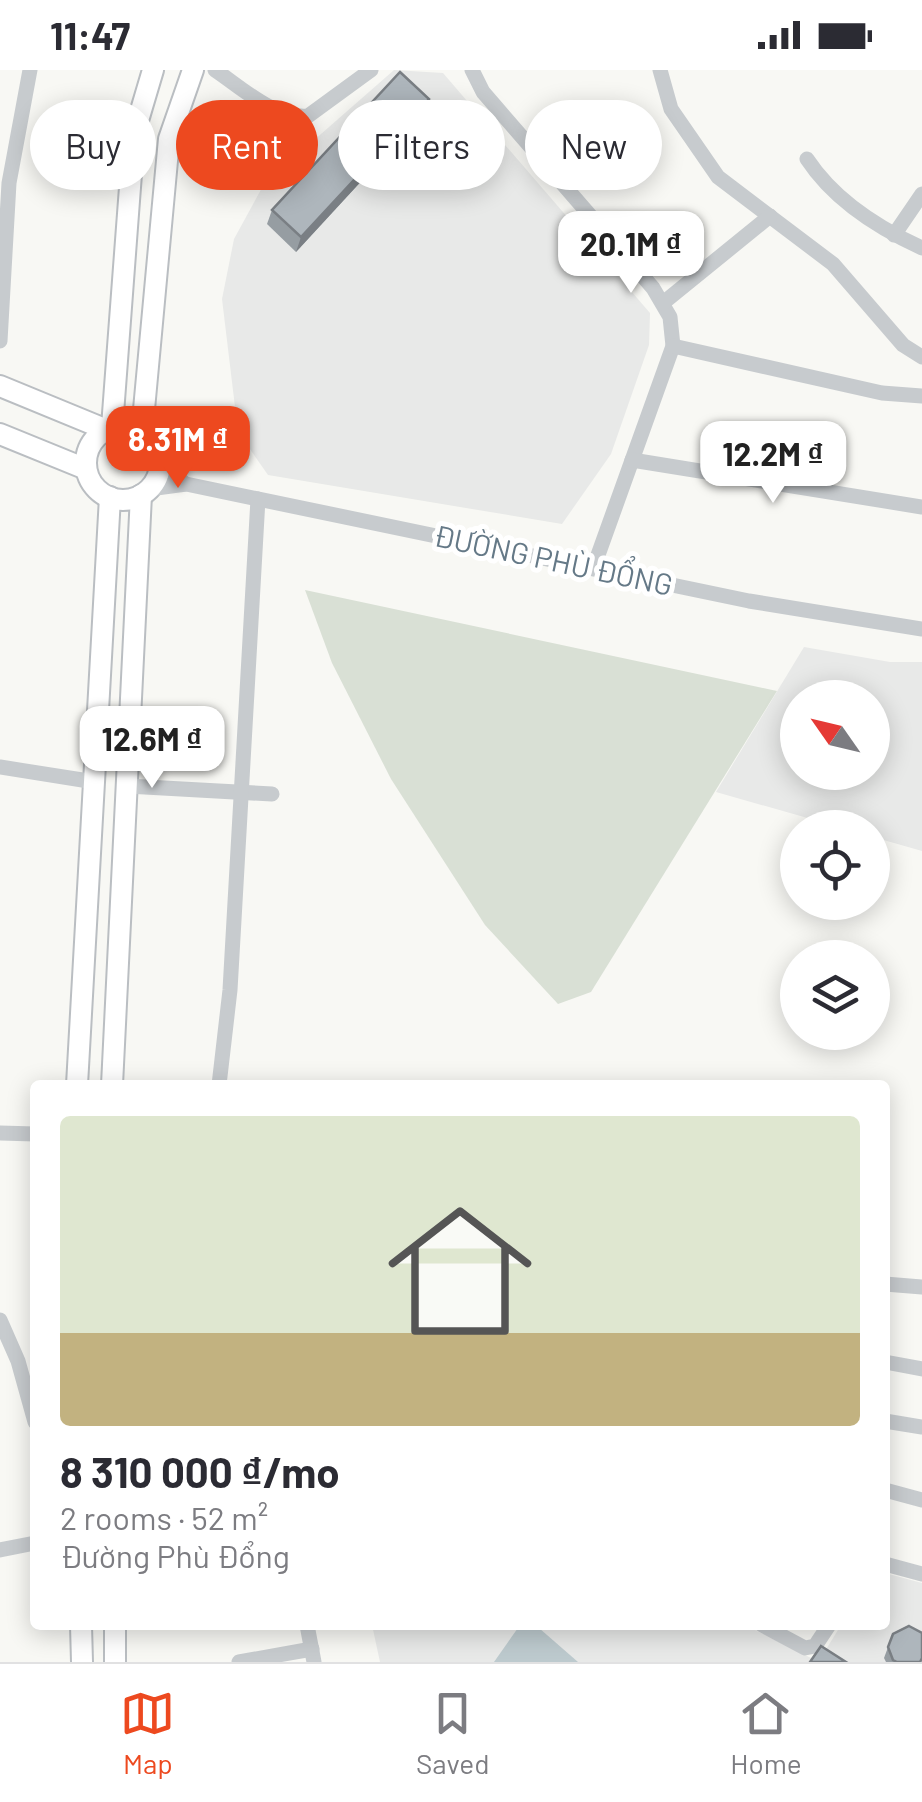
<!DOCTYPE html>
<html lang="en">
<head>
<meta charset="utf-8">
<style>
	:root { --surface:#fff; --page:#f2f2f3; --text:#2b2b33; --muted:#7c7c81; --line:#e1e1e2; --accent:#ed491f }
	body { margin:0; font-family:Barlow,sans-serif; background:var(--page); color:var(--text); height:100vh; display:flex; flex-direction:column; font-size:38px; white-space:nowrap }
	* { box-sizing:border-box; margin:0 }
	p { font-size:32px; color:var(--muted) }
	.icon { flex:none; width:55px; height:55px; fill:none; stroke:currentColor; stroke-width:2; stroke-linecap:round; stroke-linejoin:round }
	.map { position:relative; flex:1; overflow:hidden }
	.sheet { position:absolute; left:30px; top:1010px; width:860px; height:550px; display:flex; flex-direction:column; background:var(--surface); border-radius:10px; box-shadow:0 5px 25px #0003 }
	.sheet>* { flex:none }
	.hud { position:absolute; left:30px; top:30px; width:862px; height:90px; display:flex; gap:20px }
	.needle { width:65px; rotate:304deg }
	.fabs { position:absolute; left:780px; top:610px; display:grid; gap:20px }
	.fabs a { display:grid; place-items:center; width:110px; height:110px; border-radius:50%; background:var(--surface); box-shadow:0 5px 25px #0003; font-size:50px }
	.price { position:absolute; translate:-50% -85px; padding:0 22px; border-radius:20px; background:#fff; color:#222; font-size:32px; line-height:65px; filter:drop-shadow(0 2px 5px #0008) }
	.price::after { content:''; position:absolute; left:50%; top:60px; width:30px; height:22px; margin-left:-15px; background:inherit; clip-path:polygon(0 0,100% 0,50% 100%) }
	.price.active { background:var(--accent); color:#fff }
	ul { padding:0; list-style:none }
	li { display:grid; align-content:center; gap:20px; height:530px; padding:0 30px }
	li span { display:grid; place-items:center; height:310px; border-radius:10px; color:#555 }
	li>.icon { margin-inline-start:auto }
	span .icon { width:180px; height:180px; fill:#fffc; stroke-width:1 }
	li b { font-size:42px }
	.tag { padding:0 35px; border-radius:45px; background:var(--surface); box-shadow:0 5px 25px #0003; font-size:35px; line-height:90px }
	.tag.active { background:var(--accent); color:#fff }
	.status { display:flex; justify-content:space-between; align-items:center; height:70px; padding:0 50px; background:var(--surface); direction:ltr }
	.status svg { height:28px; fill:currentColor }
	.menu { display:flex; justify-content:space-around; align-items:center; height:140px; border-top:2px solid var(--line); background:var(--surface); font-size:28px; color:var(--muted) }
	.menu a { display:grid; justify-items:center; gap:5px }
	.menu .active { color:var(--accent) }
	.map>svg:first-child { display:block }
	.built { fill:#e8e9e8; fill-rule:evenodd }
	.green { fill:#d9e0d5 }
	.water { fill:#bdcace }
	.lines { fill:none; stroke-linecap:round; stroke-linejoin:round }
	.major-casing { stroke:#babec2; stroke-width:24 }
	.minor { stroke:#c7cbce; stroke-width:15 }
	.major { stroke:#fff; stroke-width:20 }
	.wall { fill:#969da2 }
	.shaded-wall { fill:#7a7f84 }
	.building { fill:#aeb6bc; stroke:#7a7f84; stroke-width:2.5 }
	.labels { text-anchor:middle; stroke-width:10; stroke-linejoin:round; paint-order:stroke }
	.street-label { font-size:30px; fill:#657987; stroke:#fff }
</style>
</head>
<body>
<div class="status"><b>11:47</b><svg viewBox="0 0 49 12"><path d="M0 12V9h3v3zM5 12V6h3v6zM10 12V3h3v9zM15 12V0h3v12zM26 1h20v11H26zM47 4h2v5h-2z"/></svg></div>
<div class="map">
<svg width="922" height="1592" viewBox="0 0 922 1592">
	<rect width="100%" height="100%" fill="#f8f8f4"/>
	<g class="built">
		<path d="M 394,0 L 443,3 L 650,243 L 649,275 L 611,384 L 562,454 L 268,405 L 238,362 L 222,229 L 234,169 L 264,114 Z"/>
		<path d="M 804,577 L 890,592 L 922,592 L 922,781 L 873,767 L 872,758 L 839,757 L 716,722 ZM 798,628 L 872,628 L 872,702 L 798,702 Z"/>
		<path d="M 885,1503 L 922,1513 L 922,1592 L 380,1592 L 372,1555 L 745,1555 L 811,1588 L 822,1586 L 841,1555 L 885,1555 Z"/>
	</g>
	<path class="green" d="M 305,520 L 777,621 L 591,922 L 558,934 L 485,855 L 391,709 L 332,593 Z"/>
	<path class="water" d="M 520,1555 L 539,1558 L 578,1592 L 494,1592 Z"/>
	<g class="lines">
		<defs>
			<g id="major">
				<path d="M 0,316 L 107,360"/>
				<circle cx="123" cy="393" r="37"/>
				<path d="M 112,357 L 134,64 L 153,0"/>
				<path d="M 142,361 L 169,69 L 193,0"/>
				<path d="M 0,364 L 86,399"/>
				<path d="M 77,1015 L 110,427"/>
				<path d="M 112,1015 L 141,425"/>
				<path d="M 81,1555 L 82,1592"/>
				<path d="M 115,1555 L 115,1592"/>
			</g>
		</defs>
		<use href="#major" class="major-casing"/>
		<g class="minor">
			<path d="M 215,0 C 242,18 274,49 308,46 L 371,0"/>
			<path d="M 472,0 L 483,22 L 653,218 L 670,247 L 673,276 L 593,499"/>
			<path d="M 660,0 L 671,39 L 718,107 L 833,194 L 903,275 L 922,287"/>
			<path d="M 807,89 C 834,130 878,158 922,178"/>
			<path d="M 894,165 L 922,124"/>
			<path d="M 663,233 L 770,146"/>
			<path d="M 0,271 L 9,113 L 30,0"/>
			<path d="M 673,276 L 882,323 L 922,326"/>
			<path d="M 159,390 L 185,414"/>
			<path d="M 632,390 L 922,437"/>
			<path d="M 149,419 L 186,414 L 749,531 L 922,559"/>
			<path d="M 0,697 L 95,712"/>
			<path d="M 127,716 L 272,724"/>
			<path d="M 219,1015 L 230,920 L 258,429"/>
			<path d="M 0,1063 L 35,1064"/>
			<path d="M 885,1214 L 922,1217"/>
			<path d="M 0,1250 L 18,1291 L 35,1352"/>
			<path d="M 885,1292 L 922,1299"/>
			<path d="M 885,1351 L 922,1357"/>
			<path d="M 885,1420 L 922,1430"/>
			<path d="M 0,1480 L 35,1473"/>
			<path d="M 885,1494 L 922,1504"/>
			<path d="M 307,1555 L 314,1592"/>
			<path d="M 762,1555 L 805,1578 L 815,1576 L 829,1555"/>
			<path d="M 239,1592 L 312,1579"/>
		</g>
		<use href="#major" class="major"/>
	</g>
	<g class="wall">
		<path d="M 429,29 L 424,43 L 296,182 L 267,154 L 272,140 Z"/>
		<path d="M 893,1564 L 922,1592 L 886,1592 L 884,1588 Z"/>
	</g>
	<path class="shaded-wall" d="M 429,29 L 424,43 L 296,182 L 301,167 Z"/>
	<g class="building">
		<path d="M 400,2 L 429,29 L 301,167 L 272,140 Z"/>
		<path d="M 909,1556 L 922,1563 L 922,1588 L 920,1592 L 897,1592 L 893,1590 L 888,1577 L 893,1564 Z"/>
		<path d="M 821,1576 L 846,1592 L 810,1592 Z"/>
	</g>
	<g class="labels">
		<g class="street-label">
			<text transform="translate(553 491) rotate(12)" y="10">ĐƯỜNG PHÙ ĐỔNG</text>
		</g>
	</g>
</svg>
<div class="fabs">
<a><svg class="needle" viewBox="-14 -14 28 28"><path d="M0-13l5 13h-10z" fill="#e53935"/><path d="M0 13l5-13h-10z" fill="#7c7c81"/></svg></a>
<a><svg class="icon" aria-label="locate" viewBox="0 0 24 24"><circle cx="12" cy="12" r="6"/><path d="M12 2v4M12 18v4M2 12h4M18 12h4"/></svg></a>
<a><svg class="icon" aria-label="layers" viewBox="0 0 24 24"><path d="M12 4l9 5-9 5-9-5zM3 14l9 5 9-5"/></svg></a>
</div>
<b class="price" style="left:631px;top:226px">20.1M ₫</b>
<b class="price active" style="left:178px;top:421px">8.31M ₫</b>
<b class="price" style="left:773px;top:436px">12.2M ₫</b>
<b class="price" style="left:152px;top:721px">12.6M ₫</b>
<div class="hud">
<a class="tag">Buy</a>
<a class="tag active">Rent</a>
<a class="tag">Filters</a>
<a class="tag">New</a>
</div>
<section class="sheet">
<ul>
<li><span style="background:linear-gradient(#dfe7d0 70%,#c2b280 0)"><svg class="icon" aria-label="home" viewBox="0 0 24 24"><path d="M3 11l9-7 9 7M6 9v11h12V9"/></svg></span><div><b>8 310 000 ₫/mo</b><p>2 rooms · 52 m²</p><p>Đường Phù Đổng</p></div></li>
</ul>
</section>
</div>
<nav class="menu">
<a class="active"><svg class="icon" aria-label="map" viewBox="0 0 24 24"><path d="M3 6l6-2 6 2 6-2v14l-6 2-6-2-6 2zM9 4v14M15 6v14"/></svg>Map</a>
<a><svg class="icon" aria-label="saved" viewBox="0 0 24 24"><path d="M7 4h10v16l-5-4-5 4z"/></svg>Saved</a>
<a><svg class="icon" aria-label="home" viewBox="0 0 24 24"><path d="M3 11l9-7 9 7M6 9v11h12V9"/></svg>Home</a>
</nav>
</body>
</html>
